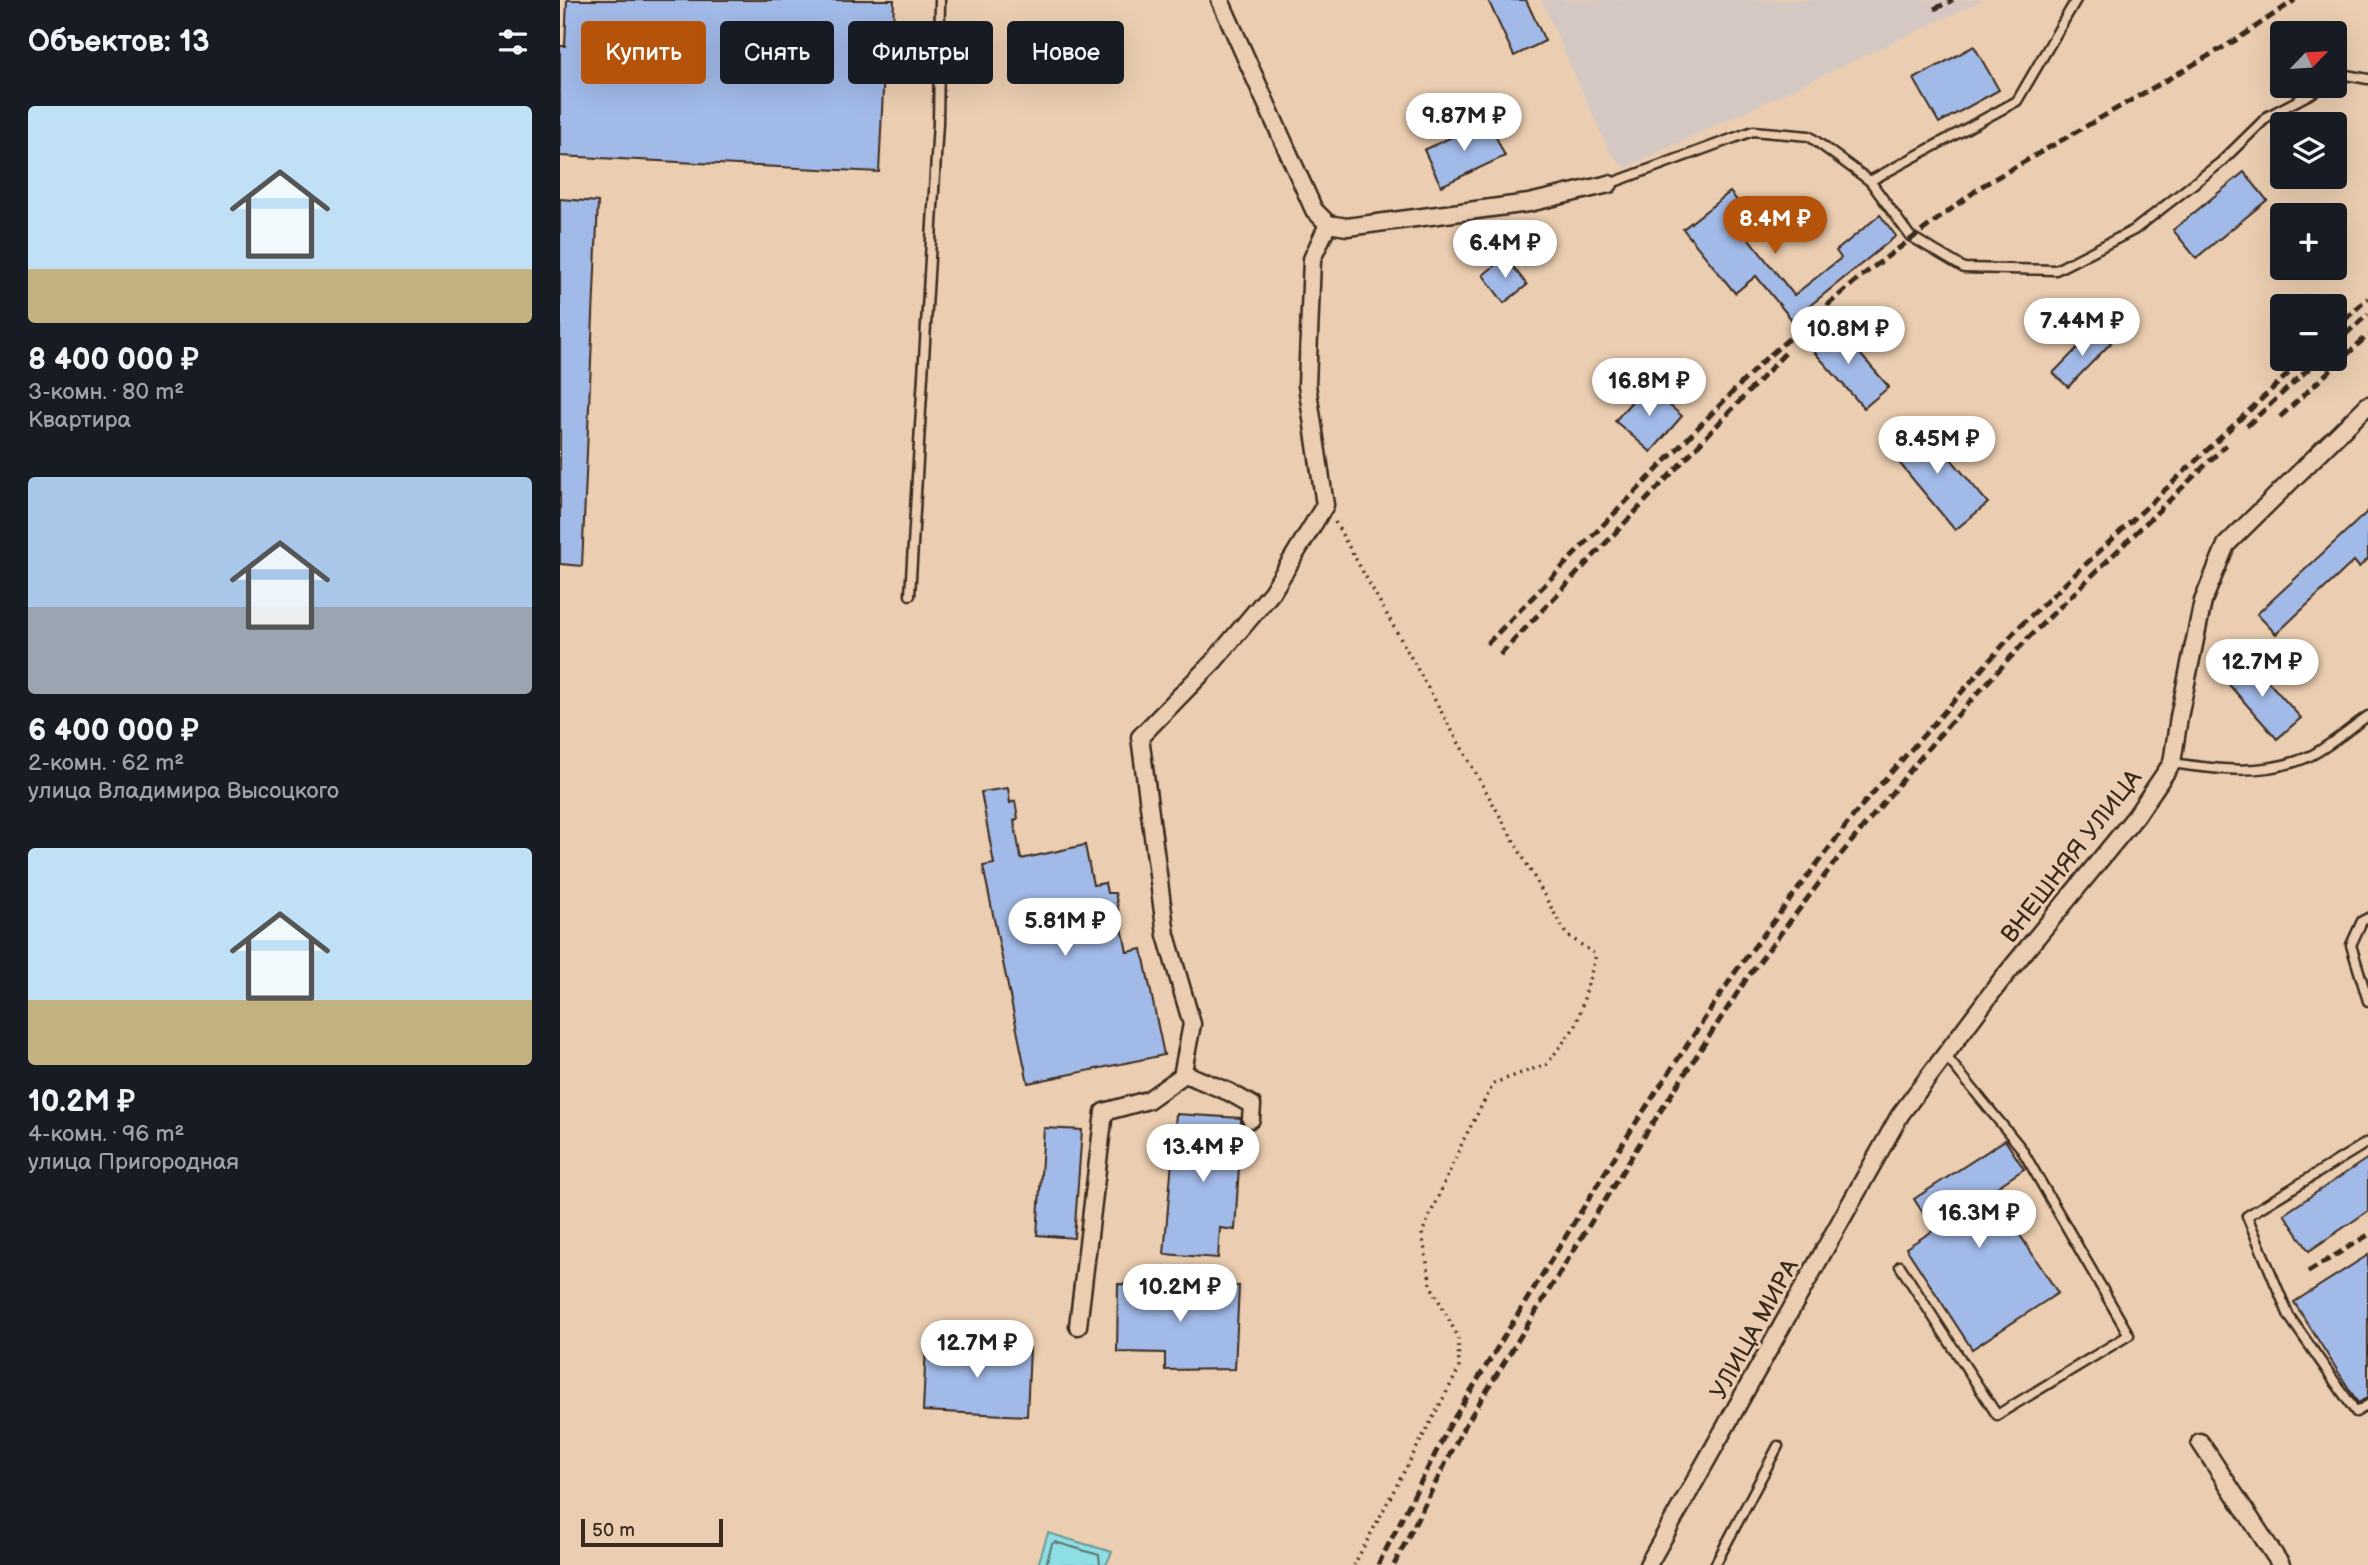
<!DOCTYPE html>
<html lang="ru">
<head>
<meta charset="utf-8">
<style>
	:root { --surface:#171b24; --page:#242831; --text:#f1f3f6; --muted:#9ea1a6; --accent:#b45309 }
	body { margin:0; font-family:"Balsamiq Sans",sans-serif; background:var(--page); color:var(--text); height:100vh; display:flex; flex-direction:column; font-size:26px; white-space:nowrap }
	* { box-sizing:border-box; margin:0 }
	p { font-size:23px; color:var(--muted) }
	.icon { flex:none; width:38px; height:38px; fill:none; stroke:currentColor; stroke-width:2; stroke-linecap:round; stroke-linejoin:round }
	.map { position:relative; flex:1; overflow:hidden }
	.details { display:flex; flex-direction:column; background:var(--surface); width:560px }
	.details>* { flex:none }
	.hud { position:absolute; left:21px; top:21px; width:665px; height:63px; display:flex; gap:14px }
	.needle { width:46px; rotate:65deg }
	.buttons { position:absolute; left:1710px; top:21px; display:grid; gap:14px }
	.buttons a { display:grid; place-items:center; width:77px; height:77px; border-radius:7px; background:var(--surface); box-shadow:0 7px 28px #0002; font-size:35px }
	.scale { position:absolute; left:21px; bottom:18px; width:142px; box-sizing:border-box; padding-left:7px; border:4px solid #3b2a1e; border-top:0; font-size:19px; line-height:24px; white-space:nowrap; color:#3b2a1e; -webkit-text-stroke:5px #ebceb1; paint-order:stroke }
	.price { position:absolute; translate:-50% -60px; padding:0 16px; border-radius:24px; background:#fff; color:#222; font-size:23px; line-height:46px; filter:drop-shadow(0 2px 4px #0008) }
	.price::after { content:''; position:absolute; left:50%; top:42px; width:21px; height:16px; margin-left:-10px; background:inherit; clip-path:polygon(0 0,100% 0,50% 100%) }
	.price.on { background:var(--accent); color:#fff }
	ul { padding:0; list-style:none }
	li { display:grid; align-content:center; gap:14px; height:371px; padding:0 28px }
	li span { display:grid; place-items:center; height:217px; border-radius:7px; color:#555 }
	li>.icon { margin-inline-start:auto }
	span .icon { width:126px; height:126px; fill:#fffc; stroke-width:1 }
	li b { font-size:30px }
	h2 { display:flex; justify-content:space-between; align-items:center; height:84px; padding:0 28px; font-size:30px }
	.pill { padding:0 24px; border-radius:7px; background:var(--surface); box-shadow:0 7px 28px #0002; font-size:24px; line-height:63px }
	.pill.on { background:var(--accent); color:#fff }
	main { display:flex; flex:1; min-height:0 }
	.map>svg:first-child { display:block }
	.built { fill:#d5c8c2 }
	.water { fill:#8ddfe4; stroke:#6c9795; stroke-width:2 }
	.lines { fill:none; stroke-linecap:round; stroke-linejoin:round }
	.shore { stroke:#5c726d; stroke-width:2 }
	.building { fill:#a2bae8; stroke:#3b2a1e; stroke-width:2 }
	.lane-casing { stroke:#3b2a1e; stroke-width:13 }
	.street-casing { stroke:#3b2a1e; stroke-width:21 }
	.path { stroke:#3b2a1e; stroke-width:3.5; stroke-dasharray:2 5; stroke-linecap:butt }
	.lane { stroke:#ebceb1; stroke-width:8 }
	.street { stroke:#ebceb1; stroke-width:16 }
	.rail { stroke:#3b2a1e; stroke-width:5; stroke-dasharray:10 5; stroke-linecap:butt }
	.labels { text-anchor:middle; stroke-width:6; stroke-linejoin:round; paint-order:stroke }
	.street-label { font-size:24px; fill:#3b2a1e; stroke:#ebceb1 }
</style>
</head>
<body>
<main>
<section class="details">
<h2>Объектов: 13<svg class="icon" aria-label="filters" viewBox="0 0 24 24"><path d="M4 7h16M4 17h16"/><circle cx="9" cy="7" r="2"/><circle cx="15" cy="17" r="2"/></svg></h2>
<ul>
<li><span style="background:linear-gradient(#bfe0f5 75%,#c2b280 0)"><svg class="icon" aria-label="home" viewBox="0 0 24 24"><path d="M3 11l9-7 9 7M6 9v11h12V9"/></svg></span><div><b>8 400 000 ₽</b><p>3-комн. · 80 m²</p><p>Квартира</p></div></li>
<li><span style="background:linear-gradient(#a9c7e8 60%,#9aa5b1 0)"><svg class="icon" aria-label="home" viewBox="0 0 24 24"><path d="M3 11l9-7 9 7M6 9v11h12V9"/></svg></span><div><b>6 400 000 ₽</b><p>2-комн. · 62 m²</p><p>улица Владимира Высоцкого</p></div></li>
<li><span style="background:linear-gradient(#bfe0f5 70%,#c2b280 0)"><svg class="icon" aria-label="home" viewBox="0 0 24 24"><path d="M3 11l9-7 9 7M6 9v11h12V9"/></svg></span><div><b>10.2M ₽</b><p>4-комн. · 96 m²</p><p>улица Пригородная</p></div></li>
</ul>
</section>
<div class="map">
<svg width="1808" height="1565" viewBox="0 0 1808 1565">
	<rect width="100%" height="100%" fill="#ebceb1"/>
	<filter id="ink" filterUnits="userSpaceOnUse"><feTurbulence type="fractalNoise" baseFrequency=".0143" numOctaves="2"/><feDisplacementMap in="SourceGraphic" scale="14" xChannelSelector="R" yChannelSelector="G"/><feConvolveMatrix kernelMatrix="1 2 1 2 8 2 1 2 1" color-interpolation-filters="sRGB"/></filter>
	<g filter="url(#ink)">
		<path class="built" d="M 981,0 L 1423,0 L 1065,168 L 1050,153 Z"/>
		<path class="water" d="M 488,1533 L 552,1552 L 546,1565 L 478,1565 Z"/>
		<g class="lines">
			<path class="shore" d="M 486,1565 L 492,1544 L 495,1542 L 539,1555 L 540,1565"/>
		</g>
		<g class="building">
			<path d="M 7,0 L 334,0 L 332,50 L 325,50 L 319,172 L 0,156 L 0,46 L 5,46 Z"/>
			<path d="M 928,0 L 966,0 L 985,41 L 954,56 Z"/>
			<path d="M 1414,46 L 1439,90 L 1379,123 L 1354,79 Z"/>
			<path d="M 928,120 L 945,156 L 881,186 L 864,150 Z"/>
			<path d="M 1684,172 L 1707,200 L 1636,258 L 1613,230 Z"/>
			<path d="M 1170,192 L 1180,204 L 1168,213 L 1234,295 L 1281,258 L 1276,251 L 1320,215 L 1336,236 L 1232,320 L 1196,276 L 1175,293 L 1123,229 Z"/>
			<path d="M 0,199 L 38,202 L 22,566 L 0,564 Z"/>
			<path d="M 946,257 L 967,285 L 944,303 L 923,275 Z"/>
			<path d="M 1273,323 L 1329,387 L 1304,408 L 1248,345 Z"/>
			<path d="M 1536,329 L 1551,343 L 1508,387 L 1493,373 Z"/>
			<path d="M 1086,385 L 1122,416 L 1091,452 L 1055,421 Z"/>
			<path d="M 1359,421 L 1428,503 L 1395,530 L 1327,448 Z"/>
			<path d="M 1808,511 L 1808,559 L 1799,567 L 1794,561 L 1716,634 L 1697,614 Z"/>
			<path d="M 1687,658 L 1741,718 L 1717,739 L 1664,679 Z"/>
			<path d="M 448,788 L 450,803 L 455,801 L 458,818 L 454,821 L 461,859 L 525,845 L 533,885 L 545,883 L 547,893 L 555,893 L 567,952 L 582,949 L 604,1055 L 468,1083 L 423,866 L 434,864 L 421,792 Z"/>
			<path d="M 616,1114 L 681,1118 L 681,1167 L 679,1167 L 675,1230 L 660,1228 L 658,1258 L 604,1254 Z"/>
			<path d="M 484,1128 L 522,1130 L 514,1238 L 477,1235 Z"/>
			<path d="M 1445,1140 L 1464,1169 L 1431,1191 L 1498,1293 L 1412,1349 L 1346,1248 L 1374,1230 L 1354,1199 Z"/>
			<path d="M 1808,1158 L 1808,1211 L 1749,1251 L 1724,1214 Z"/>
			<path d="M 1808,1255 L 1808,1397 L 1798,1403 L 1734,1302 Z"/>
			<path d="M 558,1284 L 679,1286 L 675,1369 L 605,1370 L 605,1353 L 557,1352 Z"/>
			<path d="M 366,1344 L 470,1348 L 467,1416 L 363,1411 Z"/>
		</g>
		<g class="lines">
			<defs>
				<g id="lane">
					<path d="M 1516,0 L 1457,101 L 1310,181 L 1350,236 L 1404,268 L 1496,270 L 1574,230 L 1660,163 L 1708,116 L 1765,86"/>
					<path d="M 1774,81 L 1786,75 L 1808,79"/>
					<path d="M 1049,184 L 1193,131 L 1249,136 L 1310,181"/>
					<path d="M 350,595 L 378,123 L 380,0"/>
					<path d="M 1612,763 C 1659,770 1706,776 1750,756 C 1770,746 1790,728 1808,716"/>
					<path d="M 1808,918 L 1802,921 L 1791,945 L 1808,1001"/>
					<path d="M 1808,1142 L 1687,1216 L 1729,1316 L 1796,1412 L 1808,1405"/>
					<path d="M 1340,1266 L 1437,1415 L 1569,1335 L 1461,1148 L 1385,1055"/>
					<path d="M 1155,1565 L 1218,1446"/>
				</g>
				<g id="street">
					<path d="M 660,0 L 754,210 L 768,224 L 787,227 L 969,203 L 1049,184"/>
					<path d="M 623,1073 L 669,1092 L 692,1105 L 691,1119"/>
					<path d="M 518,1326 L 544,1112 L 588,1100 L 622,1076 L 632,1024 L 606,935 L 580,737 L 654,661 L 712,592 L 765,505 L 747,385 L 752,259 L 768,224"/>
					<path d="M 1640,1442 L 1721,1565"/>
					<path d="M 1088,1565 L 1340,1115 L 1439,983 L 1576,816 L 1612,763 L 1619,717 L 1643,601 L 1666,545 L 1808,405"/>
				</g>
			</defs>
			<use href="#lane" class="lane-casing"/>
			<use href="#street" class="street-casing"/>
			<path class="path" d="M 775,522 L 1006,934 L 1036,955 L 1017,1024 L 987,1064 L 934,1083 L 904,1139 L 862,1233 L 871,1286 L 898,1337 L 899,1369 L 794,1565"/>
			<use href="#lane" class="lane"/>
			<use href="#street" class="street"/>
			<g class="rail">
				<path d="M 1374,9 L 1393,0"/>
				<path d="M 1774,330 L 1808,298"/>
				<path d="M 1774,345 L 1808,314"/>
				<path d="M 1720,417 L 1808,335"/>
				<path d="M 1687,426 L 1759,359"/>
				<path d="M 927,644 L 1203,361 L 1299,278 L 1422,186 L 1676,40 L 1735,0"/>
				<path d="M 940,655 L 1228,350"/>
				<path d="M 1748,1272 L 1808,1235"/>
				<path d="M 818,1565 L 891,1423 L 1073,1127 L 1176,971 L 1297,811 L 1459,627 L 1744,359"/>
				<path d="M 834,1565 L 903,1429 L 1085,1135 L 1187,978 L 1278,858 L 1375,740 L 1469,637 L 1666,445"/>
			</g>
		</g>
	</g>
	<g class="labels">
		<g class="street-label">
			<text transform="translate(1511 856) rotate(-52)" y="8">ВНЕШНЯЯ УЛИЦА</text>
			<text transform="translate(1194 1329) rotate(-61)" y="8">УЛИЦА МИРА</text>
		</g>
	</g>
</svg>
<div class="buttons">
<a><svg class="needle" viewBox="-14 -14 28 28"><path d="M0-13l5 13h-10z" fill="#e53935"/><path d="M0 13l5-13h-10z" fill="#9ea1a6"/></svg></a>
<a><svg class="icon" aria-label="layers" viewBox="0 0 24 24"><path d="M12 4l9 5-9 5-9-5zM3 14l9 5 9-5"/></svg></a>
<a>+</a>
<a>−</a>
</div>
<div class="scale">50 m</div>
<b class="price" style="left:904px;top:153px">9.87M ₽</b>
<b class="price on" style="left:1215px;top:256px">8.4M ₽</b>
<b class="price" style="left:945px;top:280px">6.4M ₽</b>
<b class="price" style="left:1522px;top:358px">7.44M ₽</b>
<b class="price" style="left:1288px;top:366px">10.8M ₽</b>
<b class="price" style="left:1089px;top:418px">16.8M ₽</b>
<b class="price" style="left:1377px;top:476px">8.45M ₽</b>
<b class="price" style="left:1702px;top:699px">12.7M ₽</b>
<b class="price" style="left:505px;top:958px">5.81M ₽</b>
<b class="price" style="left:643px;top:1184px">13.4M ₽</b>
<b class="price" style="left:1419px;top:1250px">16.3M ₽</b>
<b class="price" style="left:620px;top:1324px">10.2M ₽</b>
<b class="price" style="left:417px;top:1380px">12.7M ₽</b>
<div class="hud">
<a class="pill on">Купить</a>
<a class="pill">Снять</a>
<a class="pill">Фильтры</a>
<a class="pill">Новое</a>
</div>
</div>
</main>
</body>
</html>
